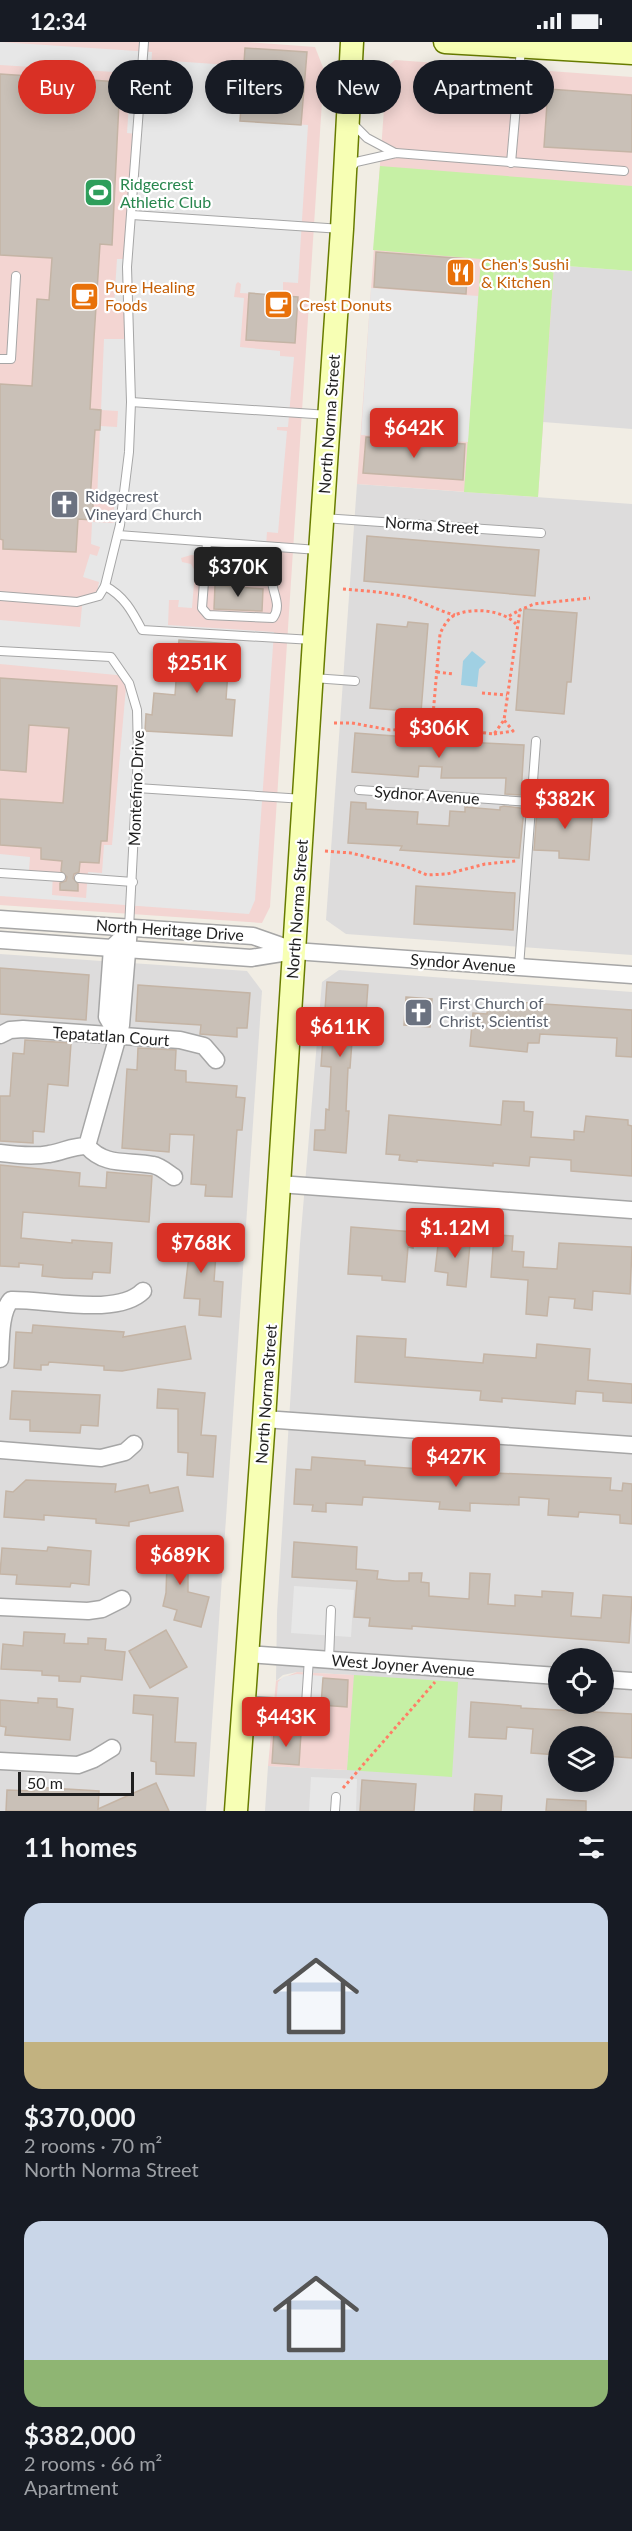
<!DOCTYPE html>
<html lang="en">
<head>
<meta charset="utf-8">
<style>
	:root { --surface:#171b24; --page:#242831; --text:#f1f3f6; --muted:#9ea1a6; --accent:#d93025 }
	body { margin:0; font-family:Lato,sans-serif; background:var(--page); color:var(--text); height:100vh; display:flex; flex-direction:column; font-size:22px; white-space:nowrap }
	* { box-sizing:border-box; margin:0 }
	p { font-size:20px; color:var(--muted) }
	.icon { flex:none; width:33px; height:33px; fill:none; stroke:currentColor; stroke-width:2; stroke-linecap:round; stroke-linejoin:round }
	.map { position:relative; height:1769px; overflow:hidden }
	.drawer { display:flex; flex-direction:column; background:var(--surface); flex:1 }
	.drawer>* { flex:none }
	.guide { position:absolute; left:18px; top:18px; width:597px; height:54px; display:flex; gap:12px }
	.buttons { position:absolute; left:548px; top:1606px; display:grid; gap:12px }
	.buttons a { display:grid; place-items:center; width:66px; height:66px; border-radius:50%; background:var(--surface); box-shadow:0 3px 15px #0003; font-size:30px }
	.scale { position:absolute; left:18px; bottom:15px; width:116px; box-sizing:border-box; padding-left:6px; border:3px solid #1f1f1f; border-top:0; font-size:16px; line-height:21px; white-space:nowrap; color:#1f1f1f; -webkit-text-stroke:4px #fff; paint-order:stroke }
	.price { position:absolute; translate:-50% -51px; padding:0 14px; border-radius:6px; background:var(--accent); color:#fff; font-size:20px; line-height:39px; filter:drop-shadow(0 2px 3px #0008) }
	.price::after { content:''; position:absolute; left:50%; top:36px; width:18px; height:14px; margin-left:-9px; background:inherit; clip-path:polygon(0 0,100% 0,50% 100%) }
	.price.current { background:#222; color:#fff }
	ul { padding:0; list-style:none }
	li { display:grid; align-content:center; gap:12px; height:318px; padding:0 24px }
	li span { display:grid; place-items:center; height:186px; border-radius:18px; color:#555 }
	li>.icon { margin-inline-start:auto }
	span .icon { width:108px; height:108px; fill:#fffc; stroke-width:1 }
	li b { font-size:26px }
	h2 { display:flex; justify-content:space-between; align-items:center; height:72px; padding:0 24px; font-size:26px }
	.pill { padding:0 21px; border-radius:27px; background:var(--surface); box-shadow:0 3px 15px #0003; font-size:21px; line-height:54px }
	.pill.current { background:var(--accent); color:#fff }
	.status { display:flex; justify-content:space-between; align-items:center; height:42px; padding:0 30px; background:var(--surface); direction:ltr }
	.status svg { height:16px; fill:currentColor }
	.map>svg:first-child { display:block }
	.residential { fill:#dddcdc; fill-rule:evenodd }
	.commercial { fill:#f3d5d2 }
	.grass { fill:#c6f0a5 }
	.parking { fill:#e7e7e7 }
	.water { fill:#a0d0e3 }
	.building { fill:#c9c0b7; stroke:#c4b4a5; stroke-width:1.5 }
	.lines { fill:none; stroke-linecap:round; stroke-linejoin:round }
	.lane-casing { stroke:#a6a6a6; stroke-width:10 }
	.street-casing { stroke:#a6a6a6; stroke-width:19 }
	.secondary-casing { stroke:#687c00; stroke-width:25 }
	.path { stroke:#ff7e67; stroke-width:3; stroke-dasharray:3 3; stroke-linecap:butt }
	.lane { stroke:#fff; stroke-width:8 }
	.street { stroke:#fff; stroke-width:16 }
	.secondary { stroke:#f7ffb4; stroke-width:22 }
	.labels { text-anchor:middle; stroke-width:4.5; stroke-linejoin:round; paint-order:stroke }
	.leisure-label { font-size:16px; fill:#27864d; stroke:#fff; text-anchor:start }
	.food-label { font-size:16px; fill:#c56008; stroke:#fff; text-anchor:start }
	.street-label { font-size:16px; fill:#1f1f1f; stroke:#fff }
	.worship-label { font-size:16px; fill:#5b616d; stroke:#fff; text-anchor:start }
</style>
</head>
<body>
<div class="status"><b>12:34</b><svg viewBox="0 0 49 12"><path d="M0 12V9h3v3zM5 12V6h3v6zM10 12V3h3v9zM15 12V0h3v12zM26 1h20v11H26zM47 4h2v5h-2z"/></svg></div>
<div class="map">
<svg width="632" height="1769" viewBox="0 0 632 1769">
	<rect width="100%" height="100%" fill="#f1ede4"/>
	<g class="residential">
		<path d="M 554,223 L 632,229 L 632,387 L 543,380 Z"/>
		<path d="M 357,442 L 632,462 L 632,913 L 346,892 L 326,878 Z"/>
		<path d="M 0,912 L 247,929 L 262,949 L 206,1769 L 0,1769 Z"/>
		<path d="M 339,928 L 632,950 L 632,1769 L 265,1769 L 268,1724 L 347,1728 L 353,1633 L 297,1630 L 283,1633 L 276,1639 L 277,1571 L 300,1202 L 322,940 ZM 558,1617 L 603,1617 L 603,1662 L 558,1662 ZM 558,1695 L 603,1695 L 603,1740 L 558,1740 Z"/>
	</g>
	<g class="commercial">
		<path d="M 0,0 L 247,0 L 315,5 L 324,28 L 270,865 L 262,881 L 0,863 Z"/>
		<path d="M 395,18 L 632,35 L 632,146 L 560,141 L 538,455 L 357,442 L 387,25 Z"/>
		<path d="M 297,1630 L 354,1633 L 347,1728 L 268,1724 L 276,1639 Z"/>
	</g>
	<g class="grass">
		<path d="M 380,124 L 632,144 L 632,229 L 554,223 L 538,455 L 464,450 L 481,217 L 373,208 Z"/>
		<path d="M 354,1633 L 458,1640 L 452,1735 L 347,1728 Z"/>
	</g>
	<g class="parking">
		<path d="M 0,0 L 152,10 L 151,29 L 170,31 L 171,19 L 230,23 L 227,71 L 240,72 L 240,79 L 308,83 L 298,241 L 283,240 L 283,253 L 240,251 L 241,242 L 238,240 L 236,242 L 234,255 L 244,256 L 240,305 L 280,309 L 280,314 L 294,315 L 288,385 L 277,385 L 277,388 L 287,389 L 278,491 L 267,490 L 264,534 L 215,529 L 215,515 L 191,513 L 181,516 L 182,520 L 191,522 L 195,529 L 192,566 L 178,565 L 179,558 L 169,558 L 168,583 L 274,590 L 255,858 L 249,872 L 0,854 L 0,812 L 30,815 L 29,829 L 53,831 L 52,853 L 86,856 L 88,830 L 102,831 L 104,803 L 112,803 L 127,634 L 0,622 L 0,578 L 80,585 L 83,554 L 97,550 L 99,540 L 83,535 L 90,512 L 97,514 L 100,505 L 91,502 L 92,480 L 114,481 L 114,461 L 97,460 L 100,384 L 117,385 L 118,369 L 101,368 L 104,297 L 124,297 L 126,264 L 114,263 L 117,217 L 130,217 L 137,92 L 127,91 L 131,31 L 0,23 Z"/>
		<path d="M 371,246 L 478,254 L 468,400 L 361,393 Z"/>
		<path d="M 294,1544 L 354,1548 L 351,1595 L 291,1591 Z"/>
		<path d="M 297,1632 L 323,1634 L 321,1663 L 301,1691 L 274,1689 L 278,1640 L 283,1635 Z"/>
		<path d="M 311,1735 L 357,1737 L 356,1769 L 309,1769 Z"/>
	</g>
	<path class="water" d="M 472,609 L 486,620 L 479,627 L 477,645 L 461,643 L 463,619 Z"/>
	<g class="building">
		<path d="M 245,6 L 307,10 L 301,83 L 240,79 Z"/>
		<path d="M 0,32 L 120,40 L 112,203 L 100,202 L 94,296 L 90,367 L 101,368 L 100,388 L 95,388 L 90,458 L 93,459 L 93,478 L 78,477 L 76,510 L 3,507 L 3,498 L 0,497 L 0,342 L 32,344 L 37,257 L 49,258 L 52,216 L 0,213 Z"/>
		<path d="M 548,47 L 632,53 L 632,110 L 544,105 Z"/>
		<path d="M 376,210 L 468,217 L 466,252 L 374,245 Z"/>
		<path d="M 249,251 L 298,255 L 295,301 L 246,298 Z"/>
		<path d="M 366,395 L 465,402 L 463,438 L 363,431 Z"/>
		<path d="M 367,494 L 539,508 L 535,554 L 364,539 Z"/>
		<path d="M 215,543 L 263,547 L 262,569 L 214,567 Z"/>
		<path d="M 524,567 L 577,571 L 571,640 L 567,640 L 564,672 L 516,668 Z"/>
		<path d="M 408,580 L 428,582 L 421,670 L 370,666 L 377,582 L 407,585 Z"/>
		<path d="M 179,598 L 230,602 L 226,657 L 235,658 L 232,694 L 145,689 L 146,672 L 152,673 L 154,651 L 175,653 Z"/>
		<path d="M 0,636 L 117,644 L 107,799 L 101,799 L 99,821 L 80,820 L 79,830 L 74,832 L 73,836 L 78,842 L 78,849 L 60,848 L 60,841 L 66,839 L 67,835 L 61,829 L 62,819 L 41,817 L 41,806 L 0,803 L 0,757 L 63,761 L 69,686 L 29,683 L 26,730 L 0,728 Z"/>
		<path d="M 355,691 L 421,696 L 421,698 L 524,703 L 521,753 L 505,752 L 506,736 L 441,736 L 442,725 L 419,724 L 418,735 L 352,730 Z"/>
		<path d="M 351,760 L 366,761 L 366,767 L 418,770 L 417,782 L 449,784 L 450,769 L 465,770 L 465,765 L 500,768 L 500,765 L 504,764 L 520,766 L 524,767 L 519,816 L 400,808 L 402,804 L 348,801 Z"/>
		<path d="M 546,761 L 593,764 L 589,818 L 559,816 L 559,809 L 534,808 L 537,768 L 545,769 Z"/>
		<path d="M 416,844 L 515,851 L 513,888 L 414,882 Z"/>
		<path d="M 0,926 L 89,933 L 86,978 L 0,972 Z"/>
		<path d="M 327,940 L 368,943 L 365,986 L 353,986 L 350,1026 L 348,1026 L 346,1069 L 349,1069 L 346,1111 L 314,1108 L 315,1088 L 325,1088 L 326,1067 L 329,1068 L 331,1025 L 321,1024 Z"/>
		<path d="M 138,943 L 250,951 L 247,986 L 237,986 L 237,995 L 200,992 L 201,983 L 136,979 Z"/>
		<path d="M 406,955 L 432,957 L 430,985 L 404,983 Z"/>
		<path d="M 488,958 L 632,968 L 632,1015 L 616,1014 L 617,996 L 540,992 L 539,1001 L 528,1001 L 527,1010 L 470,1004 L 473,971 L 487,972 Z"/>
		<path d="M 25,998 L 71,1001 L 68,1044 L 48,1042 L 44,1090 L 33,1089 L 33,1101 L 0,1099 L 0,1054 L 10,1054 L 13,1011 L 24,1012 Z"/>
		<path d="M 138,1006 L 176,1008 L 175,1028 L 186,1029 L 186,1040 L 237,1044 L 236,1055 L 245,1056 L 242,1088 L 237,1088 L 232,1155 L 205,1154 L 206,1143 L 191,1142 L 194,1093 L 170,1092 L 169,1110 L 122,1106 L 127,1027 L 137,1028 Z"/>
		<path d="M 503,1059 L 524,1060 L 524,1069 L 533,1070 L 531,1095 L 574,1098 L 574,1089 L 584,1090 L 586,1074 L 628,1078 L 628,1083 L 632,1084 L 632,1134 L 571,1129 L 571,1118 L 530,1115 L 529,1124 L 493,1121 L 493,1124 L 417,1118 L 417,1120 L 399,1118 L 400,1113 L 386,1112 L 389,1073 L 501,1083 Z"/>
		<path d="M 0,1123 L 80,1131 L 79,1144 L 106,1146 L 107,1130 L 152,1134 L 149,1180 L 23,1170 L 21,1196 L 72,1201 L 72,1198 L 112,1201 L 110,1231 L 93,1230 L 92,1237 L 63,1236 L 42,1234 L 43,1223 L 19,1221 L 19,1225 L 0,1224 Z"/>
		<path d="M 351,1185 L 414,1190 L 413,1206 L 408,1205 L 405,1240 L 382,1238 L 382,1234 L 348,1232 Z"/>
		<path d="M 452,1189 L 471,1191 L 466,1245 L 447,1243 L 448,1231 L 435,1229 L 438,1203 L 451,1204 Z"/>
		<path d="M 494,1193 L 513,1194 L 512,1209 L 524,1210 L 523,1225 L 557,1227 L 559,1201 L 632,1205 L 630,1252 L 593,1249 L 592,1268 L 574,1266 L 575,1257 L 549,1255 L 547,1274 L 526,1272 L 528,1238 L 491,1235 Z"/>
		<path d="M 173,1195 L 217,1198 L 214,1239 L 223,1240 L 221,1275 L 199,1273 L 200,1257 L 184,1256 L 189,1213 L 172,1212 Z"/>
		<path d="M 33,1283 L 124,1290 L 123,1295 L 185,1284 L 191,1317 L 122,1329 L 104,1328 L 104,1324 L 49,1320 L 48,1323 L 41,1323 L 41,1328 L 14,1326 L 16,1290 L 32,1291 Z"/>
		<path d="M 357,1294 L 406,1297 L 405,1315 L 483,1321 L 484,1312 L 536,1316 L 537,1302 L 590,1307 L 588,1338 L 632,1342 L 632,1361 L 603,1359 L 603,1351 L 576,1349 L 575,1362 L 502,1356 L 502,1360 L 480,1358 L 481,1349 L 355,1340 Z"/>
		<path d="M 158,1347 L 205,1351 L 201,1393 L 216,1394 L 213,1435 L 187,1433 L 188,1411 L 178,1410 L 178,1367 L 157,1366 Z"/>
		<path d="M 12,1349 L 100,1353 L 98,1384 L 81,1383 L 80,1391 L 30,1389 L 30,1378 L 10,1377 Z"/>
		<path d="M 312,1415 L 365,1419 L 365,1423 L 449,1429 L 450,1424 L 473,1426 L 472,1430 L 611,1436 L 610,1448 L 622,1449 L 623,1441 L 632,1442 L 632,1482 L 620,1481 L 620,1473 L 579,1470 L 578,1475 L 548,1473 L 549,1457 L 519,1455 L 519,1463 L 470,1461 L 470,1469 L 439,1467 L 440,1460 L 363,1455 L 362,1463 L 326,1461 L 326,1470 L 312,1469 L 313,1463 L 294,1462 L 296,1427 L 311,1428 Z"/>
		<path d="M 26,1438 L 116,1442 L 115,1450 L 148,1443 L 150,1451 L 178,1445 L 183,1469 L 129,1480 L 129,1484 L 96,1481 L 96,1477 L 44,1473 L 44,1478 L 4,1475 L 6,1449 L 13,1450 Z"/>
		<path d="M 294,1500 L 357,1505 L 356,1527 L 378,1529 L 377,1537 L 395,1539 L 409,1539 L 409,1531 L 422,1531 L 421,1540 L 429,1541 L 429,1554 L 469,1557 L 470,1531 L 490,1532 L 488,1562 L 515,1564 L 515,1553 L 542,1555 L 542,1549 L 573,1551 L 571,1574 L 601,1576 L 603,1553 L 632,1555 L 629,1601 L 412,1584 L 412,1587 L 369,1584 L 370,1576 L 354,1575 L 357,1539 L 292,1535 Z"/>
		<path d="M 48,1505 L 91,1509 L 89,1543 L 71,1541 L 70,1545 L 16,1542 L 17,1533 L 0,1532 L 2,1506 L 47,1509 Z"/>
		<path d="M 149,1505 L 188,1506 L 188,1550 L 209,1555 L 201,1585 L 174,1578 L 177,1568 L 163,1564 L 166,1551 L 167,1520 L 148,1520 Z"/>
		<path d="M 166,1588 L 187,1625 L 150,1646 L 129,1609 Z"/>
		<path d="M 24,1590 L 65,1592 L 64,1601 L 88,1602 L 88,1596 L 106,1597 L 105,1608 L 125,1610 L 122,1638 L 81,1634 L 80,1640 L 59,1639 L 59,1634 L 42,1633 L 42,1629 L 1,1627 L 3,1602 L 23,1604 Z"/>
		<path d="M 323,1636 L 348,1638 L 347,1665 L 321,1663 Z"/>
		<path d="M 134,1653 L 178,1656 L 175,1700 L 196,1701 L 194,1734 L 156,1732 L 156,1720 L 151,1719 L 153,1673 L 133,1671 Z"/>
		<path d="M 38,1656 L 57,1657 L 57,1665 L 73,1667 L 70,1698 L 5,1693 L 6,1685 L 0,1684 L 0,1658 L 38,1661 Z"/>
		<path d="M 471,1660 L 521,1664 L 521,1666 L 632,1672 L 632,1716 L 605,1714 L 606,1695 L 558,1695 L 558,1713 L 531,1711 L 533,1687 L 507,1685 L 506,1697 L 469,1695 Z"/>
		<path d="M 274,1689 L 301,1691 L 299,1723 L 272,1721 Z"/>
		<path d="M 362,1738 L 416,1742 L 414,1769 L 360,1769 Z"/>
		<path d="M 156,1741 L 169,1769 L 6,1769 L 7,1748 L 34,1749 L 34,1745 L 99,1749 L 98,1767 Z"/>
		<path d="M 475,1752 L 502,1754 L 501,1769 L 474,1769 Z"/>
		<path d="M 547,1757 L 586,1759 L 586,1769 L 546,1769 Z"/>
	</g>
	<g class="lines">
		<defs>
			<g id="lane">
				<path d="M 352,81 L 367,96 L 395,111"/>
				<path d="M 511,121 L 521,7"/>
				<path d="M 351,126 L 356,120 L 396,111 L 624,129"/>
				<path d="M 132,173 L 342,187"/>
				<path d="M 0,317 L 11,317 L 16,234"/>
				<path d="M 131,360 L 329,373"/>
				<path d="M 323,476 L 541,491"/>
				<path d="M 118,493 L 318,508"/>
				<path d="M 207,500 L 202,566 L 208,573 L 273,576 C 282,563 273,553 272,539 C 272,527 276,516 278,505"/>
				<path d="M 105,544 C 124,554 132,569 142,588 L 313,598"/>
				<path d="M 0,554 L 77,560 L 99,554 L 105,544 L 120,483 L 129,410 L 131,360 L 127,225 L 144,0"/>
				<path d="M 0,609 L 111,615 L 129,641 L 137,668 L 138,712 L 129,886"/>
				<path d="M 313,636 L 355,639"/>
				<path d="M 137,746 L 304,757"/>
				<path d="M 359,748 L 531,760"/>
				<path d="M 0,831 L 61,835"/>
				<path d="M 79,836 L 133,840"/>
				<path d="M 519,925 L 536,699"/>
				<path d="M 329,1617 L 331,1568"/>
				<path d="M 244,1658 L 306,1662 L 309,1616"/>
				<path d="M 335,1769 L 336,1755"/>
			</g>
			<g id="street">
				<path d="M 0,877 L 253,894 L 293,908"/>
				<path d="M 0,898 L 251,916 L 294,909 L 632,933"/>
				<path d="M 0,993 L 10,988 L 23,987 L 180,998 L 204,1004 L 216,1018"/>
				<path d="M 118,994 L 107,975 L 112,906 L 119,899"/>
				<path d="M 87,1104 C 105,1125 129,1118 153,1123 C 160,1124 168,1131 174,1135"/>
				<path d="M 0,1111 C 16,1113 33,1115 49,1112 C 63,1110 71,1104 87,1104 L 121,983 L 129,886"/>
				<path d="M 279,1142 L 632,1168"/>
				<path d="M 0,1317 C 1,1298 0,1270 11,1258 C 46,1257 117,1275 143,1249"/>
				<path d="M 264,1377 L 632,1403"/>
				<path d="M 0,1408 L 101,1416 L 125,1410 L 134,1402"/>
				<path d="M 0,1565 L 88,1569 L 102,1567 L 122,1557"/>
				<path d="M 247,1612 L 558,1634"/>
				<path d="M 603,1637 L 632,1639"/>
				<path d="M 0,1719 L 78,1723 L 94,1717 L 112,1706"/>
			</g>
			<g id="secondary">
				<path d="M 445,0 L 632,11"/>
				<path d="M 236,1769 L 264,1377 L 314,598 L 342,187 L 352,0"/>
			</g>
		</defs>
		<use href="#lane" class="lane-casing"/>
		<use href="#street" class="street-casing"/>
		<use href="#secondary" class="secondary-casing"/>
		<g class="path">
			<path d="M 343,547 C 365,549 388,550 410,556 C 425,561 439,569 455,573"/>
			<path d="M 509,574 L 520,568"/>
			<path d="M 437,630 L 453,632"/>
			<path d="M 482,651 L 507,653"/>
			<path d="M 433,673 L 440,592 C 443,585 448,576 455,573 C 473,565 503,568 516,582"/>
			<path d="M 334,681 L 352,681 L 390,688 L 444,686 L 494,692 L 504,678 L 520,568 L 534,562 L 590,556"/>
			<path d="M 422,687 L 433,673 L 444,686"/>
			<path d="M 494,692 L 513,689 L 504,678"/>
			<path d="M 325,809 L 351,811 L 405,824 L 427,833 L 447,832 L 485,822 L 516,819"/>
			<path d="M 343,1746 L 435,1640"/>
		</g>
		<use href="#lane" class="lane"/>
		<use href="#street" class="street"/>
		<use href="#secondary" class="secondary"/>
	</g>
	<defs>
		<symbol id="stadium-square" viewBox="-11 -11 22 22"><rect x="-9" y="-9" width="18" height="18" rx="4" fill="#2e9e5b" stroke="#fff"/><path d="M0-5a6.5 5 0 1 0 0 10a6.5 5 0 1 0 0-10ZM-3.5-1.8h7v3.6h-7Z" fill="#fff"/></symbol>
		<symbol id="restaurant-square" viewBox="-11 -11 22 22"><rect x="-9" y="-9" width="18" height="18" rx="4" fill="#e8710a" stroke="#fff"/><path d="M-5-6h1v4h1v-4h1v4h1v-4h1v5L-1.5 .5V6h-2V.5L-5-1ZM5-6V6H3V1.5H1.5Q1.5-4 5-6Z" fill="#fff"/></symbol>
		<symbol id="cafe-square" viewBox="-11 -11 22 22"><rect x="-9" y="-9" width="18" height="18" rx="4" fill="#e8710a" stroke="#fff"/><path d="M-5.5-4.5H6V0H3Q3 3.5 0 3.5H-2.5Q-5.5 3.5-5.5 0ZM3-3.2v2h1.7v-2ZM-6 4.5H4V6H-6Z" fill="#fff"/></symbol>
		<symbol id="church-square" viewBox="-11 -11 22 22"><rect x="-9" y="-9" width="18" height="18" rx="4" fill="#6b7280" stroke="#fff"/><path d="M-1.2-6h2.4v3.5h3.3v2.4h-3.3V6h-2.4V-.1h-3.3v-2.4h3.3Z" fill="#fff"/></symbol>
	</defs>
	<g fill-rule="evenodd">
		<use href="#stadium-square" x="82" y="134" width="33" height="33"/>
		<use href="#restaurant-square" x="444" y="214" width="33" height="33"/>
		<use href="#cafe-square" x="68" y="238" width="33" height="33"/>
		<use href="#cafe-square" x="262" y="246" width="33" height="33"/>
		<use href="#church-square" x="48" y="446" width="33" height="33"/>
		<use href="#church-square" x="402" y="954" width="33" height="33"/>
	</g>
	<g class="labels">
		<g class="leisure-label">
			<text x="120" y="148">Ridgecrest<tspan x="120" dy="18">Athletic Club</tspan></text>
		</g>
		<g class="food-label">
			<text x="481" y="228">Chen's Sushi<tspan x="481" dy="18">&amp; Kitchen</tspan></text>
			<text x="105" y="251">Pure Healing<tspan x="105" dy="18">Foods</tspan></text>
			<text x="299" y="269">Crest Donuts</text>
		</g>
		<g class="street-label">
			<text transform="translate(329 382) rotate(-86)" y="6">North Norma Street</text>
			<text transform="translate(432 483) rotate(4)" y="6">Norma Street</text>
			<text transform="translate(136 746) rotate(-88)" y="6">Montefino Drive</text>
			<text transform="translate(427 753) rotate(4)" y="6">Sydnor Avenue</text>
			<text transform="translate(297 867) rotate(-86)" y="6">North Norma Street</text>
			<text transform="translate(170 888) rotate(4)" y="6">North Heritage Drive</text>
			<text transform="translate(463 921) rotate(4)" y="6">Syndor Avenue</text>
			<text transform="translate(111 994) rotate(4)" y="6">Tepatatlan Court</text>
			<text transform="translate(266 1352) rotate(-86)" y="6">North Norma Street</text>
			<text transform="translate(403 1623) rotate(4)" y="6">West Joyner Avenue</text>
		</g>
		<g class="worship-label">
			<text x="85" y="460">Ridgecrest<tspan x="85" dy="18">Vineyard Church</tspan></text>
			<text x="439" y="967">First Church of<tspan x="439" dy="18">Christ, Scientist</tspan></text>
		</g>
	</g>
</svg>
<div class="buttons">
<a><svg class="icon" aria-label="locate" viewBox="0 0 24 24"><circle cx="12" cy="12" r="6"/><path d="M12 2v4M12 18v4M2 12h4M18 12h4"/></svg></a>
<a><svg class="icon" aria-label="layers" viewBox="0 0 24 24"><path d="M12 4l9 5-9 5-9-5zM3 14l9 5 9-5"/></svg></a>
</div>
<div class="scale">50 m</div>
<b class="price" style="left:414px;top:417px">$642K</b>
<b class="price current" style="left:238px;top:556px">$370K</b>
<b class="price" style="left:197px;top:652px">$251K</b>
<b class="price" style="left:439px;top:717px">$306K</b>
<b class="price" style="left:565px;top:788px">$382K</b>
<b class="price" style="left:340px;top:1016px">$611K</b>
<b class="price" style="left:455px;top:1217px">$1.12M</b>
<b class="price" style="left:201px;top:1232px">$768K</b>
<b class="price" style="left:456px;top:1446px">$427K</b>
<b class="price" style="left:180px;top:1544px">$689K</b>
<b class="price" style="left:286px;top:1706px">$443K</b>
<div class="guide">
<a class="pill current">Buy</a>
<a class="pill">Rent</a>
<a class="pill">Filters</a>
<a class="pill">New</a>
<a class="pill">Apartment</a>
</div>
</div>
<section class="drawer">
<h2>11 homes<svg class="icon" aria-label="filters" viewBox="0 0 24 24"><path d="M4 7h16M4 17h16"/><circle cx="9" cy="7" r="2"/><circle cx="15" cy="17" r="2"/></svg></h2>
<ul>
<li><span style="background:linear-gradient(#c9d6e8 75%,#c2b280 0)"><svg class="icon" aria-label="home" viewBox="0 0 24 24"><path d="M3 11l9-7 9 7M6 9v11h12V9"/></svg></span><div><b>$370,000</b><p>2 rooms · 70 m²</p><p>North Norma Street</p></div></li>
<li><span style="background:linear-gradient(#c9d6e8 75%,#8fb573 0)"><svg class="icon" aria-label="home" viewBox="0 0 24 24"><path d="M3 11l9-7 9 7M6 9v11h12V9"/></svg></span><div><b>$382,000</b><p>2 rooms · 66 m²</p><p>Apartment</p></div></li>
</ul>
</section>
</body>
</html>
